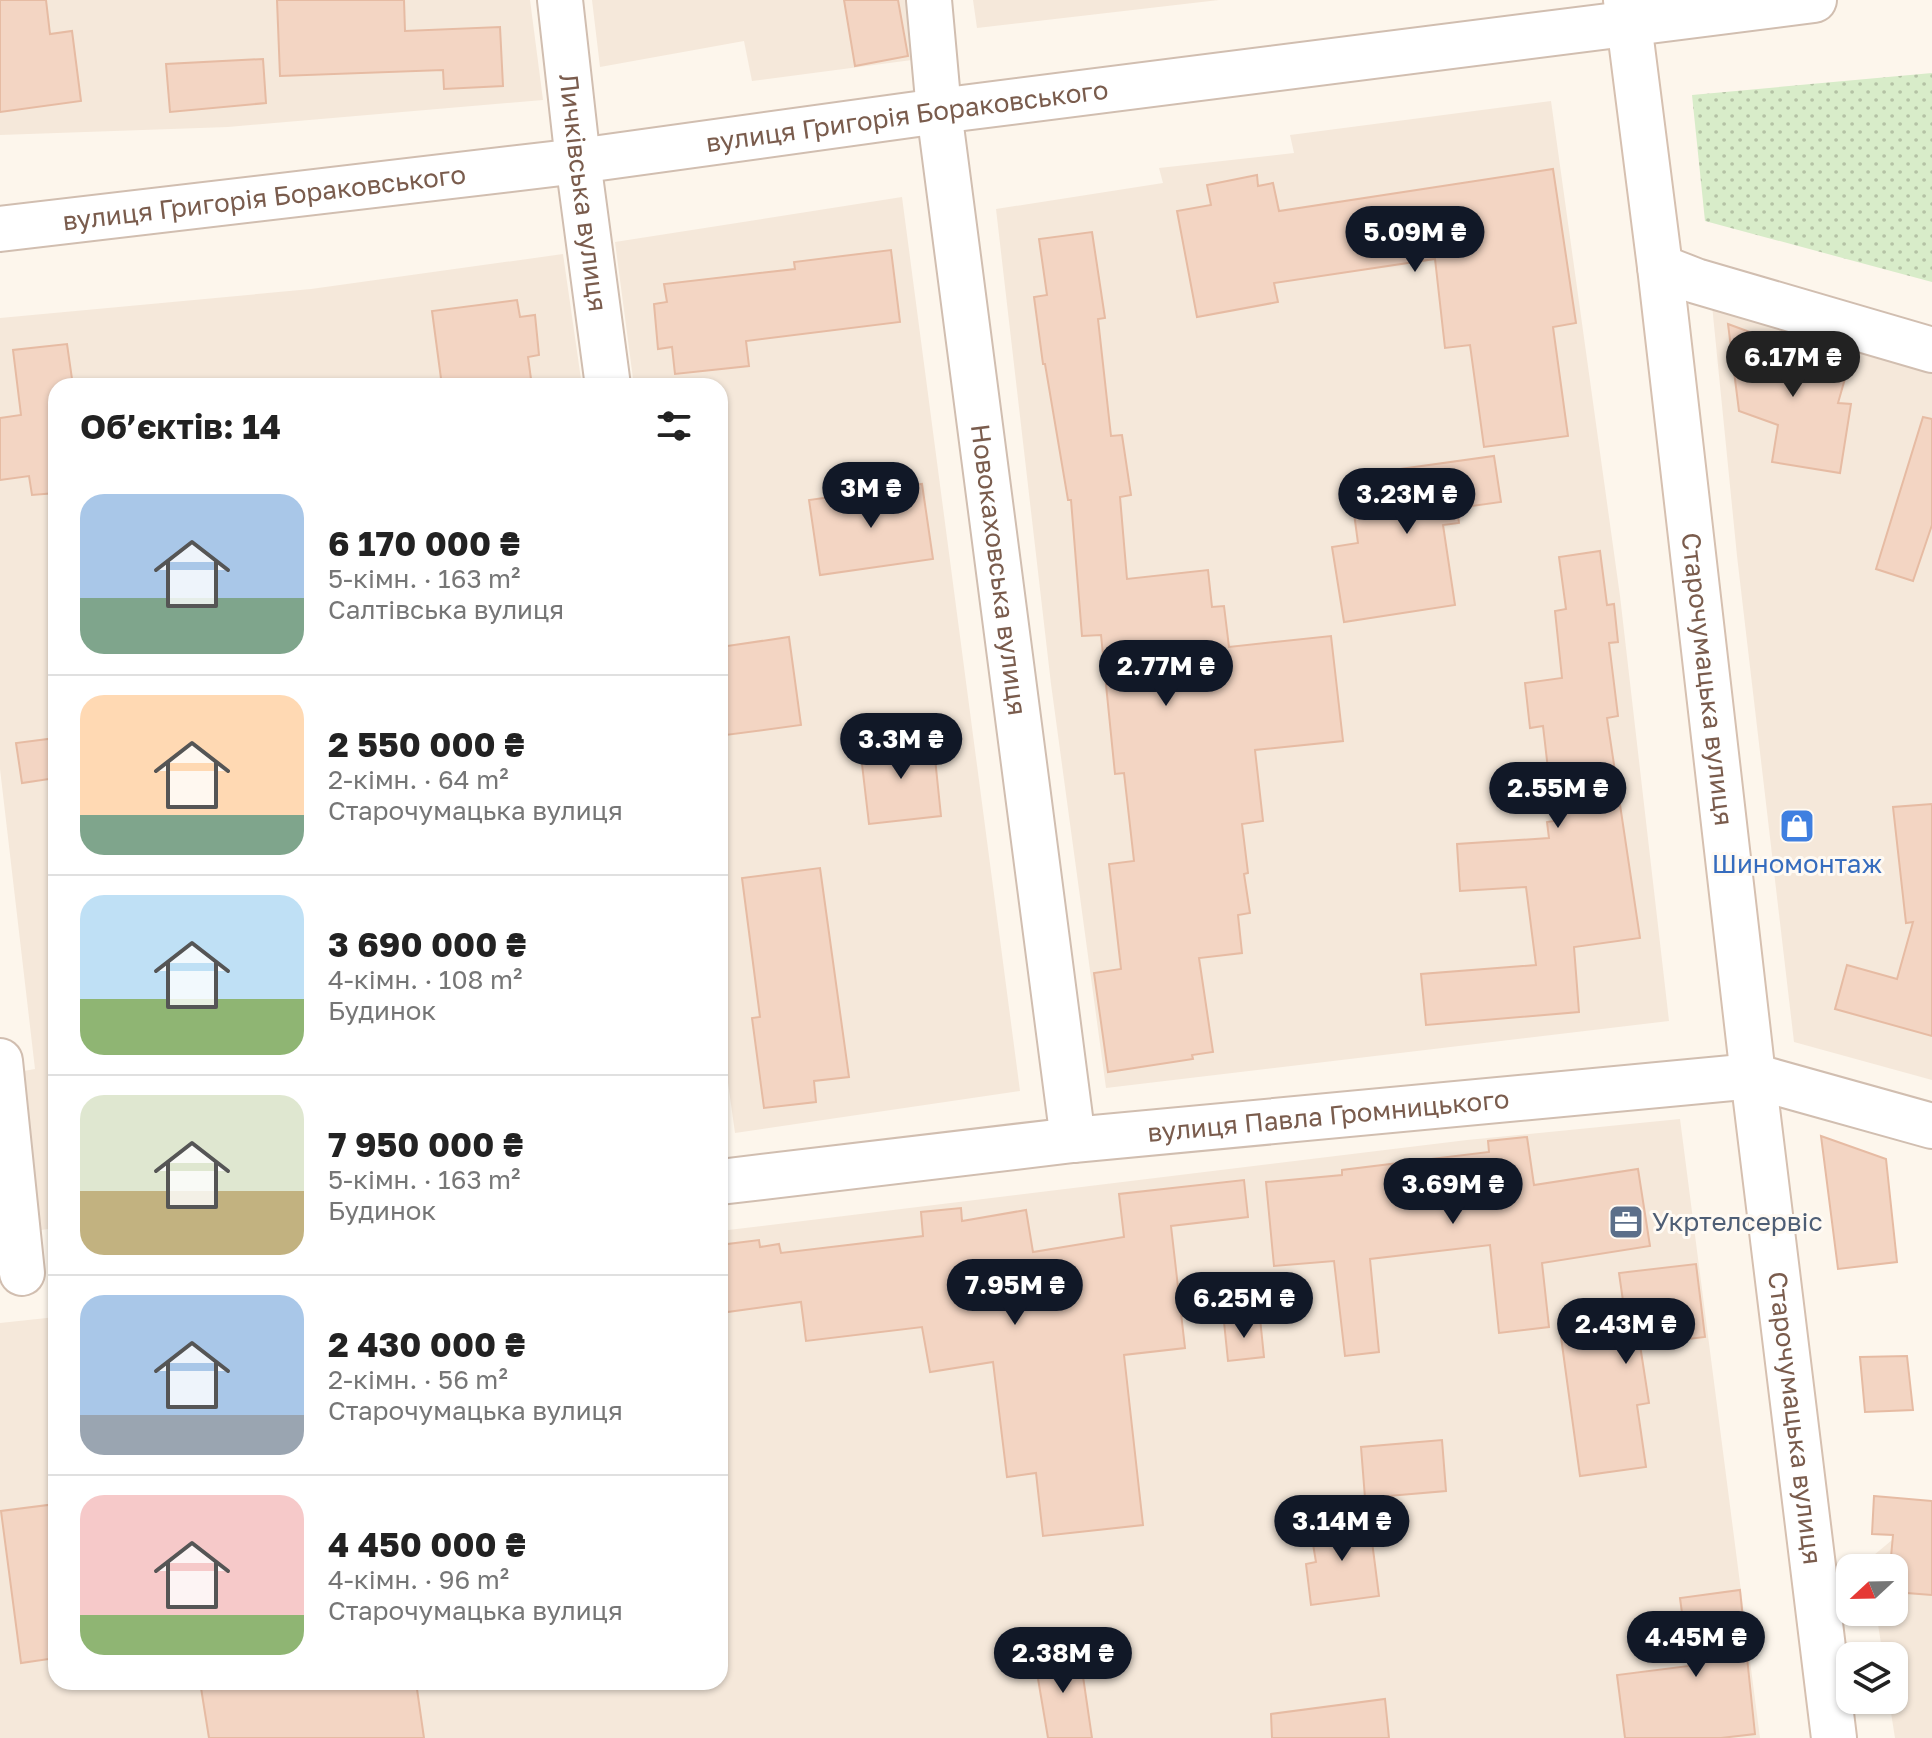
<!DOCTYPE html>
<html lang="uk">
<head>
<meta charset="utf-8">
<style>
	:root { --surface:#fff; --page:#f6f6f6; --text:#222; --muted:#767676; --line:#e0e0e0; --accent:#111827 }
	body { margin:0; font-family:"Golos Text",sans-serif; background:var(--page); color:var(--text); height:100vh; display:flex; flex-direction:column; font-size:30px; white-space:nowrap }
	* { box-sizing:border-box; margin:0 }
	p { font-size:26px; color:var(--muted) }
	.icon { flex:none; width:44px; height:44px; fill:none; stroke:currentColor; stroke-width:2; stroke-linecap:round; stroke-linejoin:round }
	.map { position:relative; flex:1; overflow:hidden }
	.side { position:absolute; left:48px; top:378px; width:680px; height:1312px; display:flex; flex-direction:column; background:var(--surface); border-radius:24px; box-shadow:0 2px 6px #0004 }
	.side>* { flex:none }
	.needle { width:52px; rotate:248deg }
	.tools { position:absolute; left:1836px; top:1554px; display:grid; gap:16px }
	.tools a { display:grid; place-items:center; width:72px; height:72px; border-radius:16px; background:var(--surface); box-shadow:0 2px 6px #0004; font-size:40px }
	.price { position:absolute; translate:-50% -68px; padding:0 18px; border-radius:28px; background:var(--accent); color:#fff; font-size:26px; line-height:52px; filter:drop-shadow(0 2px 4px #0008) }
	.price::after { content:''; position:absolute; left:50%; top:48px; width:24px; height:18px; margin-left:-12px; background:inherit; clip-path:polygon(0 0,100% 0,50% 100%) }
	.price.current { background:#222; color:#fff }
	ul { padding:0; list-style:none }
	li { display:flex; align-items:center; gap:24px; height:200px; padding:0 32px }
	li+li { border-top:2px solid var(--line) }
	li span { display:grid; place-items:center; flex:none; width:224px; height:160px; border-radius:24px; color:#555 }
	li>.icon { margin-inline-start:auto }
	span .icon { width:96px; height:96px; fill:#fffc; stroke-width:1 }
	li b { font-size:34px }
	h2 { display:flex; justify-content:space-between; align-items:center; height:96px; padding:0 32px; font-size:34px }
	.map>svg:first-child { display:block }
	.residential { fill:#f5e8da }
	.park { fill:url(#park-dots) }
	.building { fill:#f3d5c3; stroke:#e6bba3; stroke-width:2 }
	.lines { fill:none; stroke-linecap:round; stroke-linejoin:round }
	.street-casing { stroke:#d1beb0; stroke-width:48 }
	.secondary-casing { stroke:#d6c0b0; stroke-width:48 }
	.street { stroke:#fff; stroke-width:44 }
	.secondary { stroke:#fff; stroke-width:44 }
	.labels { text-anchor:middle; stroke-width:6; stroke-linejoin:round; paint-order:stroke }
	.street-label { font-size:26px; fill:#7a5c4d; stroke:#fffaf3 }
	.shop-label { font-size:26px; fill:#366cbe; stroke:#fffaf3 }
	.service-label { font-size:26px; fill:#4e5e75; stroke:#fffaf3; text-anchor:start }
</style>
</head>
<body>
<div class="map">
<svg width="1932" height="1738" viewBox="0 0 1932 1738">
	<defs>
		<pattern id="park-dots" width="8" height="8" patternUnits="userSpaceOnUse" patternTransform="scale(2)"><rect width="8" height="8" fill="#d8ecc9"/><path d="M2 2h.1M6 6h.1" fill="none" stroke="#b4c2a5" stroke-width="1.8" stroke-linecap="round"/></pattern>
	</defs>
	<rect width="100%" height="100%" fill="#fdf6ec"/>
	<g class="residential">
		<path d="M 0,0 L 530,0 L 543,100 L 228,127 L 0,135 Z"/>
		<path d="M 592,0 L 906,0 L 912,60 L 752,81 L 744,41 L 600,67 Z"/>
		<path d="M 973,0 L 1219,0 L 977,28 Z"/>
		<path d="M 1551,101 L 1620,596 L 1669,1021 L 1106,1088 L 1051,684 L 996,209 L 1163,183 L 1159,168 L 1294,153 L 1290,135 Z"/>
		<path d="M 902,197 L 1020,1091 L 735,1133 L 720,1025 L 720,386 L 634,386 L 615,242 Z"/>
		<path d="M 563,254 L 582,386 L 56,386 L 56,1228 L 41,1230 L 18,1072 L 35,1069 L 0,769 L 0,318 L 311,289 Z"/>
		<path d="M 1712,305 L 1932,361 L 1932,1080 L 1794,1042 L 1737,556 Z"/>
		<path d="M 1680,1119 L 1760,1738 L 0,1738 L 0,1323 L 56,1317 L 56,1682 L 720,1682 L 720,1231 L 1467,1140 Z"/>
		<path d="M 1932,1507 L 1932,1738 L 1895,1738 L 1889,1700 L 1894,1700 L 1894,1656 L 1883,1656 L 1876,1612 L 1894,1612 L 1894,1568 L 1869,1568 L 1868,1560 Z"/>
	</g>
	<path class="park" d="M 1932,73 L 1932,282 L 1705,221 L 1692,95 Z"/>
	<g class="building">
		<path d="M 0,0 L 46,0 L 50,34 L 72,31 L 81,101 L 0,112 Z"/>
		<path d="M 277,0 L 404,0 L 405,31 L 500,27 L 503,86 L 444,89 L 443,70 L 280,76 Z"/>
		<path d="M 844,0 L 898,0 L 908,56 L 855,66 Z"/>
		<path d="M 263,59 L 266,103 L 170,112 L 166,64 Z"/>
		<path d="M 1553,169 L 1576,323 L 1553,327 L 1568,436 L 1484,447 L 1470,345 L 1445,348 L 1435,259 L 1274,283 L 1278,302 L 1197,317 L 1177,211 L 1211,205 L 1207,185 L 1257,175 L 1258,186 L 1273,183 L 1279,211 Z"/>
		<path d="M 1092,232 L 1105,318 L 1098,319 L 1111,436 L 1122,435 L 1131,495 L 1120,497 L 1127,579 L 1208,570 L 1212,607 L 1224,606 L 1229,647 L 1331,636 L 1343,741 L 1255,750 L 1263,821 L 1242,824 L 1248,873 L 1244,874 L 1250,913 L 1238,915 L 1242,953 L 1199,958 L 1213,1052 L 1192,1055 L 1193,1059 L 1108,1072 L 1094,973 L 1121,969 L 1109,864 L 1134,861 L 1124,773 L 1115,774 L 1101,635 L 1082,636 L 1071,500 L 1068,500 L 1045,364 L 1043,364 L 1034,297 L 1047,295 L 1039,239 Z"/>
		<path d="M 891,250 L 900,322 L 746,341 L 749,366 L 675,374 L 672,347 L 658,349 L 654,304 L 667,302 L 664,284 L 795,269 L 794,262 Z"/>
		<path d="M 517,300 L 520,317 L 535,315 L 539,355 L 528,357 L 531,379 L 477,386 L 442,386 L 432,311 Z"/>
		<path d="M 1728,324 L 1848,368 L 1838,403 L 1851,404 L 1840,473 L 1772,462 L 1778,425 L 1739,411 Z"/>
		<path d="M 67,344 L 73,386 L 56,386 L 56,493 L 32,495 L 29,476 L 0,480 L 0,418 L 21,415 L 13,350 Z"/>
		<path d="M 1923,417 L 1932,419 L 1932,525 L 1913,581 L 1876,569 Z"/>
		<path d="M 1494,456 L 1501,502 L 1457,508 L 1459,523 L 1443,525 L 1455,605 L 1344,622 L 1332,547 L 1358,543 L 1349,476 Z"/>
		<path d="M 922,484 L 933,559 L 820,575 L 809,500 Z"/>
		<path d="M 1600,551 L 1607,605 L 1614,604 L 1618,642 L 1609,643 L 1618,716 L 1607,718 L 1640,938 L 1574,947 L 1579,1012 L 1426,1025 L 1421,974 L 1536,965 L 1526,887 L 1460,891 L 1457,844 L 1549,838 L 1547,822 L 1554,821 L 1543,726 L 1530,728 L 1525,683 L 1562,678 L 1555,611 L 1566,609 L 1559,557 Z"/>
		<path d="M 789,637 L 801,725 L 726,735 L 720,694 L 720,647 Z"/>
		<path d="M 56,738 L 56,778 L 22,783 L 16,743 Z"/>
		<path d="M 933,739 L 941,816 L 869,824 L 860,747 Z"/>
		<path d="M 1932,804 L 1932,1036 L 1835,1009 L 1847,965 L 1897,979 L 1913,922 L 1906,923 L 1893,807 Z"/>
		<path d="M 820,868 L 849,1077 L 814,1081 L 816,1102 L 764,1108 L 752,1018 L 760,1017 L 742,878 Z"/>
		<path d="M 1821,1136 L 1886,1159 L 1897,1262 L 1838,1269 Z"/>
		<path d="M 1527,1137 L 1534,1185 L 1638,1169 L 1650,1246 L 1542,1263 L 1549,1327 L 1499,1333 L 1490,1245 L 1370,1259 L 1379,1352 L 1345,1356 L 1334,1261 L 1274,1266 L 1266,1182 L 1342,1175 L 1342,1170 L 1489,1152 L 1488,1141 Z"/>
		<path d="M 1244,1180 L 1248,1217 L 1171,1226 L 1185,1348 L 1124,1355 L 1143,1525 L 1043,1536 L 1036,1473 L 1007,1477 L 993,1362 L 930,1372 L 922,1327 L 806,1341 L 801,1302 L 720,1313 L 720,1245 L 759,1240 L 760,1247 L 779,1244 L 781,1253 L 923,1236 L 921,1212 L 961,1208 L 962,1221 L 1026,1210 L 1033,1252 L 1124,1237 L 1119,1194 Z"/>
		<path d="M 1696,1264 L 1705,1337 L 1640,1345 L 1649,1403 L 1637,1405 L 1646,1467 L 1580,1476 L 1561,1337 L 1627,1329 L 1619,1273 Z"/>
		<path d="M 1260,1318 L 1264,1357 L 1228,1361 L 1224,1322 Z"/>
		<path d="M 1907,1356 L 1913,1410 L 1865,1412 L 1860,1357 Z"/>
		<path d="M 1442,1440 L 1446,1491 L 1365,1498 L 1361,1447 Z"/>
		<path d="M 1874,1496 L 1932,1501 L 1932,1595 L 1894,1592 L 1894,1568 L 1890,1568 L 1893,1535 L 1872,1534 Z"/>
		<path d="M 56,1504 L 56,1658 L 21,1663 L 1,1511 Z"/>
		<path d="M 1369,1518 L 1379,1596 L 1311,1605 L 1306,1564 L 1316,1562 L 1310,1526 Z"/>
		<path d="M 1740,1590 L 1755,1734 L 1721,1738 L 1625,1738 L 1617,1675 L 1689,1666 L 1680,1598 Z"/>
		<path d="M 1079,1649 L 1092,1738 L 1048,1738 L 1034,1655 Z"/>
		<path d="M 237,1682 L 416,1682 L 424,1738 L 209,1738 L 201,1688 Z"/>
		<path d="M 1385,1699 L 1389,1738 L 1272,1738 L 1271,1714 Z"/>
	</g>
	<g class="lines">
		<defs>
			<g id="street">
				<path id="s1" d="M 560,0 L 578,161 L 608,386"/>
				<path id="s2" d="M 929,0 L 939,111 L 1073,1140"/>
				<path id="s3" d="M 0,229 L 578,161 L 939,111 L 1814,0"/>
				<path d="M 1660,267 L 1696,281 L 1932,350"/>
				<path d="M 0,1061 L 22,1273"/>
				<path id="s4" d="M 720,1182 L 1073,1140 L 1753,1076 L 1932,1126"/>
			</g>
			<g id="secondary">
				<path id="s5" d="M 1626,0 L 1660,267 L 1753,1076 L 1834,1738"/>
			</g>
		</defs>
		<use href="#street" class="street-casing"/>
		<use href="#secondary" class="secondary-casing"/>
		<use href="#street" class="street"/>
		<use href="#secondary" class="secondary"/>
	</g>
	<defs>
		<symbol id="shop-square" viewBox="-11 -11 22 22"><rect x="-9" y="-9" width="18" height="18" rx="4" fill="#3f7fe0" stroke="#fffaf3"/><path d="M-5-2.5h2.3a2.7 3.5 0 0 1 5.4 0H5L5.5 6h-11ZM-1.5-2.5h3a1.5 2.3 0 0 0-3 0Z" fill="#fff"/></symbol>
		<symbol id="office-square" viewBox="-11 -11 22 22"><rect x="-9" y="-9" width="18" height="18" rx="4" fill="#5c6f8a" stroke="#fffaf3"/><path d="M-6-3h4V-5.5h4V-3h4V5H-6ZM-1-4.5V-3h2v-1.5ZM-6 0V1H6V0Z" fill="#fff"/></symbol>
	</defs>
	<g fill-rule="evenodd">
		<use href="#shop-square" x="1777" y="806" width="40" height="40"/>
		<use href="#office-square" x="1606" y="1202" width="40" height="40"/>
	</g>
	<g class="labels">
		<g class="street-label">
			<text dy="9" stroke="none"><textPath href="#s3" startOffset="914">вулиця Григорія Бораковського</textPath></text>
			<text dy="9" stroke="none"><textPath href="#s1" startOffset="194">Личківська вулиця</textPath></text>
			<text dy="9" stroke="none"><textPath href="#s3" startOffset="266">вулиця Григорія Бораковського</textPath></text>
			<text dy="9" stroke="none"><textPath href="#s2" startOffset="574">Новокаховська вулиця</textPath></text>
			<text dy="9" stroke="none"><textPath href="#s5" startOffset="684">Старочумацька вулиця</textPath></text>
			<text dy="9" stroke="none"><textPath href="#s4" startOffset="612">вулиця Павла Громницького</textPath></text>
			<text dy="9" stroke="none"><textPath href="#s5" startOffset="1428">Старочумацька вулиця</textPath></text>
		</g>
		<g class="shop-label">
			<text x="1797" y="873">Шиномонтаж</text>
		</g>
		<g class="service-label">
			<text x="1652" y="1231">Укртелсервіс</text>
		</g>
	</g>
</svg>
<div class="tools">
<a><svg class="needle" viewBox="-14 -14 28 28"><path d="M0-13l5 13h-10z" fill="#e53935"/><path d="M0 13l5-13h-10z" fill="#767676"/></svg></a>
<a><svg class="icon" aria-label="layers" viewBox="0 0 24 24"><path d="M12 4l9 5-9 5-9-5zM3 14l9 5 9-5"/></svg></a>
</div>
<b class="price" style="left:1415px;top:274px">5.09M ₴</b>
<b class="price current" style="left:1793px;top:399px">6.17M ₴</b>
<b class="price" style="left:871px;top:530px">3M ₴</b>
<b class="price" style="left:1407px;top:536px">3.23M ₴</b>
<b class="price" style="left:1166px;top:708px">2.77M ₴</b>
<b class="price" style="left:901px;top:781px">3.3M ₴</b>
<b class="price" style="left:1558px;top:830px">2.55M ₴</b>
<b class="price" style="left:1453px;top:1226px">3.69M ₴</b>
<b class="price" style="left:1015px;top:1327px">7.95M ₴</b>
<b class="price" style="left:1244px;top:1340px">6.25M ₴</b>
<b class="price" style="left:1626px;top:1366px">2.43M ₴</b>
<b class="price" style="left:1342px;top:1563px">3.14M ₴</b>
<b class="price" style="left:1696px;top:1679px">4.45M ₴</b>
<b class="price" style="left:1063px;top:1695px">2.38M ₴</b>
<section class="side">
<h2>Об’єктів: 14<svg class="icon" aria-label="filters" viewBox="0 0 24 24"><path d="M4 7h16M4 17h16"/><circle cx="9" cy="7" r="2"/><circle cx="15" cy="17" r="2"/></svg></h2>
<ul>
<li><span style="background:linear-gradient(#a9c7e8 65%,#7fa58c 0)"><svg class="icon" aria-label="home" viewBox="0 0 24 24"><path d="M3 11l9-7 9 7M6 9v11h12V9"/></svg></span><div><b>6 170 000 ₴</b><p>5-кімн. · 163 m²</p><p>Салтівська вулиця</p></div></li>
<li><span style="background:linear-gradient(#ffd9b3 75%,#7fa58c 0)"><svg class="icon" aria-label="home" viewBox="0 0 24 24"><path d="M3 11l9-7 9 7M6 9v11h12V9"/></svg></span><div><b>2 550 000 ₴</b><p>2-кімн. · 64 m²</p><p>Старочумацька вулиця</p></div></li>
<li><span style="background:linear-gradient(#bfe0f5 65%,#8fb573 0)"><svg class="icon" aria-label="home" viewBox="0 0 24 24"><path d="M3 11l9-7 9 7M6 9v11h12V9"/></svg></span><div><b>3 690 000 ₴</b><p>4-кімн. · 108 m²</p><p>Будинок</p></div></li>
<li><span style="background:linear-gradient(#dfe7d0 60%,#c2b280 0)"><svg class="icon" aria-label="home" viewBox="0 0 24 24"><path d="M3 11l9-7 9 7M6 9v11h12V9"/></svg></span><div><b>7 950 000 ₴</b><p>5-кімн. · 163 m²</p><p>Будинок</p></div></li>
<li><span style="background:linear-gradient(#a9c7e8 75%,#9aa5b1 0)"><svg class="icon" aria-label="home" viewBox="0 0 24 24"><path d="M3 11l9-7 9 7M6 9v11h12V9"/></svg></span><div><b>2 430 000 ₴</b><p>2-кімн. · 56 m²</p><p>Старочумацька вулиця</p></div></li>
<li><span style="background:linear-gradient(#f6c9c9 75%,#8fb573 0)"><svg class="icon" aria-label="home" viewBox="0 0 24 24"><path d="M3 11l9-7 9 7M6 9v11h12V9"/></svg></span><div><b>4 450 000 ₴</b><p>4-кімн. · 96 m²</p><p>Старочумацька вулиця</p></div></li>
</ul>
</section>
</div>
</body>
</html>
